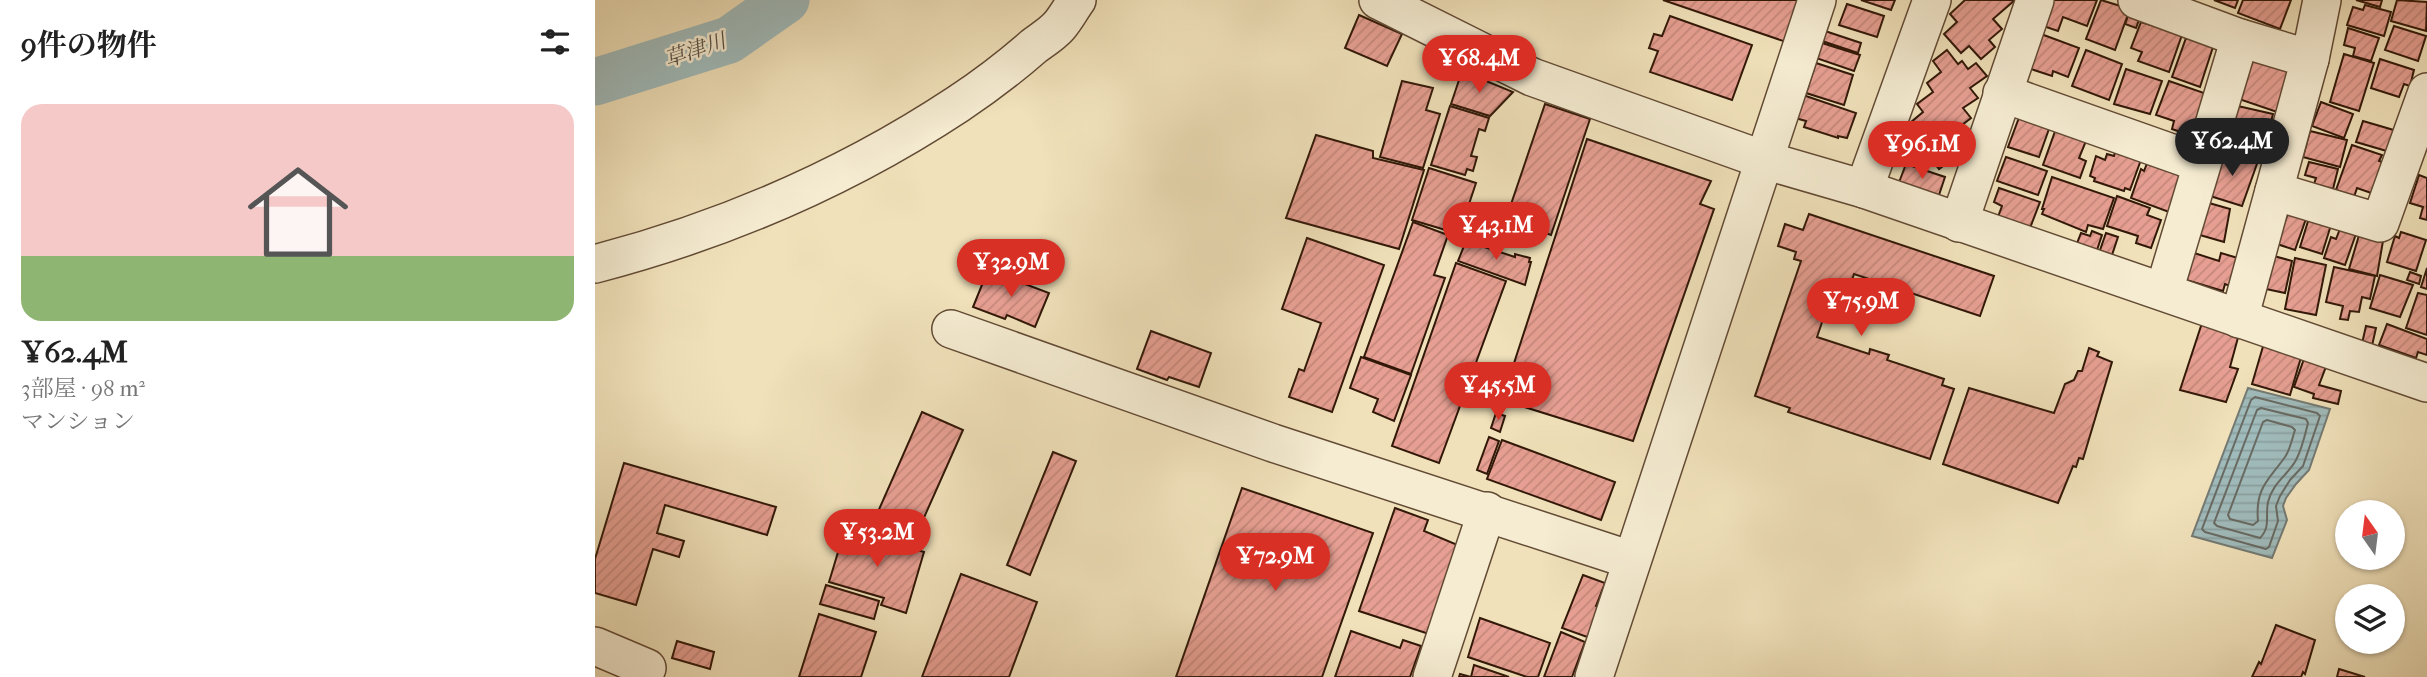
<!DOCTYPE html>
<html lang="ja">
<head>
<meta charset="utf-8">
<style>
	:root { --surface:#fff; --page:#f6f6f6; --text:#222; --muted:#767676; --line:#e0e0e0; --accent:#d93025 }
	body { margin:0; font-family:"IM FELL French Canon","Noto Serif JP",serif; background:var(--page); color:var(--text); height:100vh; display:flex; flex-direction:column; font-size:26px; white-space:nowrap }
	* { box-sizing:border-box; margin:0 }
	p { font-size:23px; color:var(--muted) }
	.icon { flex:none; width:38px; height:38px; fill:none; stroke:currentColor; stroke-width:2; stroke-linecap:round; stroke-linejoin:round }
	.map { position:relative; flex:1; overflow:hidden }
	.panel { display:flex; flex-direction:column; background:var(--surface); width:595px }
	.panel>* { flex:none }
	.needle { width:46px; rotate:346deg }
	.controls { position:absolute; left:1740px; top:500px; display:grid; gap:14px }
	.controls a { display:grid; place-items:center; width:70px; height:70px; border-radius:50%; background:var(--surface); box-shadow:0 2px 5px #0004; font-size:35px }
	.price { position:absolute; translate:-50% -60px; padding:0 16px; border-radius:24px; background:var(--accent); color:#fff; font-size:23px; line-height:46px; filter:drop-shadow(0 2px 4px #0008) }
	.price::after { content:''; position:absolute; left:50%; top:42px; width:21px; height:16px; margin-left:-10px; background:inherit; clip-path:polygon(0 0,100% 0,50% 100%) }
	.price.on { background:#222; color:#fff }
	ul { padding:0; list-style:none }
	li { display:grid; align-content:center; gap:14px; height:371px; padding:0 21px }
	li+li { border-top:2px solid var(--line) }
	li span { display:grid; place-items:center; height:217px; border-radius:21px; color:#555 }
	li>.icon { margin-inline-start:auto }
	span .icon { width:126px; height:126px; fill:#fffc; stroke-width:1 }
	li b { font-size:30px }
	h2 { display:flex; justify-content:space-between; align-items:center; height:84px; padding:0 21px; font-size:30px }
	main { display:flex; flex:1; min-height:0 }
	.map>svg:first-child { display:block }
	.water { fill:url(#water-rules); stroke:#747a73; stroke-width:2 }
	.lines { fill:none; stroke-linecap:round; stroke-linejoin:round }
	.shore { stroke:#696a62; stroke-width:2 }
	.river { stroke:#a0bbbb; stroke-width:47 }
	.building { fill:url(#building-hatch); stroke:#321808; stroke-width:2 }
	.minor-casing { stroke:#624a34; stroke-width:40 }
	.minor { stroke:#f5ecd2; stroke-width:37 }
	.labels { text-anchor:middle; stroke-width:5; stroke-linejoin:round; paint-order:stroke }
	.water-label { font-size:21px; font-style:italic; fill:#585147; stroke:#f5ecd2 }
</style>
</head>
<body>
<main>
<section class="panel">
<h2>9件の物件<svg class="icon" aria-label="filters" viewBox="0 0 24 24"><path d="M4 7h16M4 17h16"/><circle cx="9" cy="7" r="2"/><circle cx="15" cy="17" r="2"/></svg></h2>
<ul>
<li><span style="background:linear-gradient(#f6c9c9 70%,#8fb573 0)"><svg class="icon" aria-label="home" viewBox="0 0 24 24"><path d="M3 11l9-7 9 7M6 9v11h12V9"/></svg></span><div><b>¥62.4M</b><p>3部屋 · 98 m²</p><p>マンション</p></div></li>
</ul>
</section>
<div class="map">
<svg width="1832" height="677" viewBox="0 0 1832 677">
	<defs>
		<pattern id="water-rules" width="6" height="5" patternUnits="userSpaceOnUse" patternTransform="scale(1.75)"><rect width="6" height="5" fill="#a0bbbb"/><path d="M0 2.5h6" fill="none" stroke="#8aa09f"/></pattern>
		<pattern id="building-hatch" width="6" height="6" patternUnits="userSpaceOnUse" patternTransform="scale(1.75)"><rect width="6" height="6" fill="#e69f92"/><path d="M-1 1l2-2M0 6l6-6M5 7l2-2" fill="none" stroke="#c6887c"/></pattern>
	</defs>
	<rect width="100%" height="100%" fill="#f0e1ba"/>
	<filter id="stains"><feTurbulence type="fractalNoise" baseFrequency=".00286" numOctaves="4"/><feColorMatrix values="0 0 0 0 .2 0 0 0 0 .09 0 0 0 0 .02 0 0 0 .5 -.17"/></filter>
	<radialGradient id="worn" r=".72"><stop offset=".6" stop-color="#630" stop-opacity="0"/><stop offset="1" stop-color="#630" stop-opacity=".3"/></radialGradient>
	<path class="water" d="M 1653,388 L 1735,409 L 1714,470 L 1701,484 L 1691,498 L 1688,506 L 1692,520 L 1677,558 L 1597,536 Z"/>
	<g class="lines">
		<g class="shore">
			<path d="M 1660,397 L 1722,413 L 1725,416 L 1708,466 L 1695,480 L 1685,496 L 1681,506 L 1683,521 L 1674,547 L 1671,549 L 1610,532 L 1607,529 L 1656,400 Z"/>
			<path d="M 1666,408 L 1711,419 L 1713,423 C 1710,435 1707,449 1701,460 C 1693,475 1678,482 1673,502 C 1670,516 1676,527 1665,538 L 1622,526 L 1619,523 L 1662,410 Z"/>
			<path d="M 1672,420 L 1697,427 L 1700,430 C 1697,439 1695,450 1690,457 C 1673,481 1660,488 1663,521 L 1658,525 L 1635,519 L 1633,515 L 1668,422 Z"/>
		</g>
		<path class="river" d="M 0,82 L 134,40 L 191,0"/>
	</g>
	<g class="building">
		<path d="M 1068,0 L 1213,0 L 1197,44 Z"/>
		<path d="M 1266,0 L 1300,0 L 1296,10 Z"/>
		<path d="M 1370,0 L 1420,0 L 1398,19 L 1407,29 L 1394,40 L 1400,47 L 1386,59 L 1374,46 L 1366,53 L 1349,34 L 1362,22 L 1355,14 Z"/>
		<path d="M 1454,0 L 1502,0 L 1492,26 L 1468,17 L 1463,31 L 1445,25 Z"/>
		<path d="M 1506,0 L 1535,9 L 1520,50 L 1491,39 Z"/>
		<path d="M 1619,0 L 1643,0 L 1640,8 Z"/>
		<path d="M 1648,0 L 1696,0 L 1685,29 L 1643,13 Z"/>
		<path d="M 1761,0 L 1787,0 L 1785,7 Z"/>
		<path d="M 1802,0 L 1832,2 L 1831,31 L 1796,21 Z"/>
		<path d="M 1252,4 L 1289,16 L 1282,37 L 1244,25 Z"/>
		<path d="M 1770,5 L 1796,12 L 1789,36 L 1752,25 L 1758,7 L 1768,10 Z"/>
		<path d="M 1537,6 L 1548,9 L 1541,28 L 1530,24 Z"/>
		<path d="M 764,15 L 807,34 L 792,66 L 750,48 Z"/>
		<path d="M 1075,16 L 1157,45 L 1137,100 L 1055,72 L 1063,51 L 1054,48 L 1059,34 L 1067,36 Z"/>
		<path d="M 1559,18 L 1589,29 L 1574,72 L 1543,61 L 1547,52 L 1536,48 L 1546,22 L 1556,25 Z"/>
		<path d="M 1799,26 L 1831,36 L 1823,61 L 1790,50 Z"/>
		<path d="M 1753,28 L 1784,38 L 1776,61 L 1758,56 L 1760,48 L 1749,45 Z"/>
		<path d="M 1230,31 L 1266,43 L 1263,53 L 1227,41 Z"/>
		<path d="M 1446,34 L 1484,48 L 1473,77 L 1458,71 L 1457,76 L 1433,68 Z"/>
		<path d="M 1591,38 L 1618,47 L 1605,87 L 1577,77 Z"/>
		<path d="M 1227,43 L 1265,55 L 1259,71 L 1221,58 Z"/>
		<path d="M 1352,50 L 1363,64 L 1367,61 L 1373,69 L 1381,63 L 1392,76 L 1375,88 L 1383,98 L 1368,108 L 1376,118 L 1362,129 L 1369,138 L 1354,149 L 1360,157 L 1344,169 L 1337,160 L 1326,168 L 1307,144 L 1322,132 L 1315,123 L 1328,112 L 1322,104 L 1338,92 L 1332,83 L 1346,72 L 1338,61 Z"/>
		<path d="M 1491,50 L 1527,64 L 1514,100 L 1477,86 Z"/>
		<path d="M 1749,54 L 1779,63 L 1764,111 L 1735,102 Z"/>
		<path d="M 1658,55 L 1700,70 L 1685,113 L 1638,97 Z"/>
		<path d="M 1785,59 L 1819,70 L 1815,86 L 1809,84 L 1804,97 L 1776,88 Z"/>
		<path d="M 1221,63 L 1258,75 L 1249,105 L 1211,93 Z"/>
		<path d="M 1531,69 L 1567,81 L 1555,114 L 1519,104 Z"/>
		<path d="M 867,71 L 918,92 L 895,116 L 856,104 Z"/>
		<path d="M 807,81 L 838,88 L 831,110 L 845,114 L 828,168 L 785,157 Z"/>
		<path d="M 1574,81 L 1612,94 L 1597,136 L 1577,129 L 1579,121 L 1561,115 Z"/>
		<path d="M 1208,95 L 1261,113 L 1252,138 L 1243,136 L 1243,138 L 1209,127 L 1211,121 L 1200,118 Z"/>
		<path d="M 1726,102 L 1758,114 L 1749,138 L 1717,126 Z"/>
		<path d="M 950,104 L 995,119 L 956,235 L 911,219 Z"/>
		<path d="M 1634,104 L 1678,114 L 1675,126 L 1680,128 L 1674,150 L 1634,140 L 1637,129 L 1628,127 Z"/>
		<path d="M 855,106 L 894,118 L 890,131 L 884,129 L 876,156 L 882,157 L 878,171 L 872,169 L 870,175 L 836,165 Z"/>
		<path d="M 1425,115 L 1449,123 L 1448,127 L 1454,129 L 1444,157 L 1413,147 Z"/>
		<path d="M 1768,121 L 1802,131 L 1795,152 L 1761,142 Z"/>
		<path d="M 1463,123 L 1491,141 L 1484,158 L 1491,161 L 1485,178 L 1448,165 Z"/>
		<path d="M 1715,131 L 1752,140 L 1745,167 L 1708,157 Z"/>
		<path d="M 721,135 L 778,151 L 778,158 L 829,170 L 804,249 L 691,218 Z"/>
		<path d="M 992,139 L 1116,181 L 1105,204 L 1119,209 L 1038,441 L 907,400 Z"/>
		<path d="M 1757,145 L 1787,155 L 1784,161 L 1790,163 L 1779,194 L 1762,188 L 1759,197 L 1741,190 Z"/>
		<path d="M 1521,149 L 1547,157 L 1535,190 L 1530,188 L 1529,191 L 1499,181 L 1500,178 L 1495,176 L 1501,156 L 1510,160 L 1512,154 L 1519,156 Z"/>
		<path d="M 1627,149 L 1663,161 L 1647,206 L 1612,195 Z"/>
		<path d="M 1411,157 L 1452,171 L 1443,195 L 1402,181 Z"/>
		<path d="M 1553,161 L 1589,168 L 1574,212 L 1536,198 L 1546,169 L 1549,171 Z"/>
		<path d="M 1714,162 L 1743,169 L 1738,189 L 1719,184 L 1721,178 L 1710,175 Z"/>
		<path d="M 1311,164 L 1350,177 L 1343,198 L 1303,185 Z"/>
		<path d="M 834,168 L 881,183 L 864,234 L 817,220 Z"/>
		<path d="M 1824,175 L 1832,178 L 1832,220 L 1825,218 L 1828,207 L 1815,203 Z"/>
		<path d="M 1457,177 L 1519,198 L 1508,229 L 1493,225 L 1491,232 L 1447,214 L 1449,209 L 1447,209 Z"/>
		<path d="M 1404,188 L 1445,202 L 1435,228 L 1403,217 L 1407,206 L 1399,202 Z"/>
		<path d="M 1522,196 L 1555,208 L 1552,215 L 1566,220 L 1556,248 L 1541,243 L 1543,236 L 1512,226 Z"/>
		<path d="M 1607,201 L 1635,209 L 1629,242 L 1598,233 Z"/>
		<path d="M 1694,210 L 1712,216 L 1700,250 L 1682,244 Z"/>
		<path d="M 1214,214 L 1399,276 L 1385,316 L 1259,274 L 1248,307 L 1234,302 L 1222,337 L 1274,354 L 1275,349 L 1294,355 L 1292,360 L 1349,379 L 1347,385 L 1359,389 L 1335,459 L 1193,412 L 1195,408 L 1160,396 L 1206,261 L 1199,259 L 1201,252 L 1183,246 L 1190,224 L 1208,230 Z"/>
		<path d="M 1714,218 L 1736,225 L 1727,254 L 1705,247 Z"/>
		<path d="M 818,222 L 853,235 L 839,275 L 850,278 L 816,374 L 769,357 Z"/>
		<path d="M 1745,229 L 1761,234 L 1750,265 L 1729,258 L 1736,237 L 1741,239 Z"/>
		<path d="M 1497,231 L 1507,235 L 1501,253 L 1481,246 L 1486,233 L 1495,236 Z"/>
		<path d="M 1765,232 L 1788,241 L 1782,276 L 1754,269 Z"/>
		<path d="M 1806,232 L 1831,240 L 1821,271 L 1792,262 L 1800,236 L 1804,238 Z"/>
		<path d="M 1511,233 L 1523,237 L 1516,258 L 1504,253 Z"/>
		<path d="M 712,238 L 789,265 L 737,412 L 694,397 L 704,369 L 709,371 L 726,323 L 687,309 Z"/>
		<path d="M 871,241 L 920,257 L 920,254 L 935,258 L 934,262 L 936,262 L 930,285 L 863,261 Z"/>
		<path d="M 1596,252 L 1624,261 L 1626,253 L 1646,259 L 1638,287 L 1630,284 L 1628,291 L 1588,279 Z"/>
		<path d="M 1679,256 L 1697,261 L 1690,293 L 1671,289 Z"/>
		<path d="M 1700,258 L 1731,265 L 1721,315 L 1690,309 Z"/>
		<path d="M 861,263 L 911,281 L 844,463 L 797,446 Z"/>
		<path d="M 1739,267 L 1780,276 L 1775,299 L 1767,297 L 1764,312 L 1755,311 L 1753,320 L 1745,319 L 1748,306 L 1731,302 Z"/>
		<path d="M 1832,268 L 1832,289 L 1826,287 Z"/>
		<path d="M 393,270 L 454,293 L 440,327 L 412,315 L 410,319 L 378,307 Z"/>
		<path d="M 1815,272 L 1826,276 L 1824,284 L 1812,280 Z"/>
		<path d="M 1785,275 L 1818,285 L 1805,317 L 1775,308 Z"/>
		<path d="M 1823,293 L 1832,295 L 1832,335 L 1811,328 Z"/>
		<path d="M 1607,323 L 1644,334 L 1635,367 L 1643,369 L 1631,402 L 1585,390 Z"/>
		<path d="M 1792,324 L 1832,339 L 1832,355 L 1823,352 L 1821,358 L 1784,345 Z"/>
		<path d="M 1771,326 L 1781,328 L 1776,350 L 1766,348 Z"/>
		<path d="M 556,331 L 616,353 L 604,387 L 574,377 L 572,380 L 542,369 Z"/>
		<path d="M 1669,343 L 1707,354 L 1695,395 L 1657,384 Z"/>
		<path d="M 1494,348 L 1504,352 L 1502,356 L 1517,362 L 1488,459 L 1484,458 L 1481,467 L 1478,466 L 1463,503 L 1348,464 L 1374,388 L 1459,413 L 1470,384 L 1479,380 L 1483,371 L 1487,371 Z"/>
		<path d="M 1710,356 L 1732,364 L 1724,385 L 1746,391 L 1743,404 L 1718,398 L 1719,394 L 1699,387 Z"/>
		<path d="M 766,357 L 816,375 L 799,421 L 778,412 L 783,399 L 755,388 Z"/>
		<path d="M 327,412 L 368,430 L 323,531 L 282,514 Z"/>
		<path d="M 901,413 L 910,416 L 905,432 L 896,428 Z"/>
		<path d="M 894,437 L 904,441 L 892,474 L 882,470 Z"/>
		<path d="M 907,440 L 1020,482 L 1006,520 L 892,479 Z"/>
		<path d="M 458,452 L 481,461 L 435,575 L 412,565 Z"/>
		<path d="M 29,463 L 181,507 L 172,535 L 70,505 L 62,533 L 89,541 L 84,557 L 58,549 L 41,605 L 0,593 L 0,559 Z"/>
		<path d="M 647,488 L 778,533 L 727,677 L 581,677 Z"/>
		<path d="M 800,508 L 833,520 L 829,531 L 865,546 L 834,634 L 764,611 Z"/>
		<path d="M 250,529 L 329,552 L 311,613 L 286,605 L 289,598 L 234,582 Z"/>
		<path d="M 366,574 L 442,602 L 414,677 L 327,677 Z"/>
		<path d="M 988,575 L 1010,583 L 1001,606 L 1006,608 L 995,638 L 967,628 Z"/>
		<path d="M 231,585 L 284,601 L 279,619 L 225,604 Z"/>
		<path d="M 224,614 L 281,632 L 266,677 L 204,677 Z"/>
		<path d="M 885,618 L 955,643 L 943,677 L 932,677 L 873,657 Z"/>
		<path d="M 1681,625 L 1720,640 L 1710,674 L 1708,672 L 1706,677 L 1657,677 L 1664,662 L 1666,664 Z"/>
		<path d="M 756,631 L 805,648 L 808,640 L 826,646 L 815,677 L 740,677 Z"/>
		<path d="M 966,632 L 990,642 L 977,677 L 949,677 Z"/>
		<path d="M 82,641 L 119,652 L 115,669 L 77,658 Z"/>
		<path d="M 879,665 L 914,677 L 864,677 L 865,674 L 876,677 Z"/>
		<path d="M 1744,669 L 1770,677 L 1742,677 Z"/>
	</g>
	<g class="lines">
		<defs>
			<g id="minor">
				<path d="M 783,0 L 937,77 L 1169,160 L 1269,189 L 1832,383"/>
				<path d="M 1542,0 L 1645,38 L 1715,59 L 1644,319"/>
				<path d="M 1715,59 L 1727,0"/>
				<path d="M 1407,93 L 1605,163"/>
				<path d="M 1269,189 L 1337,0"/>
				<path d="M 1679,191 L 1785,223 L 1832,92"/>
				<path d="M 1364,223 L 1440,0"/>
				<path d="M 0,264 C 130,230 251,178 363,104 C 390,86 415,67 439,46 C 447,40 457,34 464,26 C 471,18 476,8 482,0"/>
				<path d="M 1569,291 L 1645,38"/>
				<path d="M 356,329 L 678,443 L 1036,560"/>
				<path d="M 0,646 L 52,668"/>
				<path d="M 837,677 L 892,511"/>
				<path d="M 999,677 L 1222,0"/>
			</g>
		</defs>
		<use href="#minor" class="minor-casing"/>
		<use href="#minor" class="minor"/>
	</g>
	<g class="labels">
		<g class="water-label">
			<text transform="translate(100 50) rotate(-19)" y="7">草津川</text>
		</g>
	</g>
	<rect width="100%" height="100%" filter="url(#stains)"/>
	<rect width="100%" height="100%" fill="url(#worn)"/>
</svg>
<div class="controls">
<a><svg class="needle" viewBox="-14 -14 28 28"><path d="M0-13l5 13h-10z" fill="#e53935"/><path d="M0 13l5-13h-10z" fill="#767676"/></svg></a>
<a><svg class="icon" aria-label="layers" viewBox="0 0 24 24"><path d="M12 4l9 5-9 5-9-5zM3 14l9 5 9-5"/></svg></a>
</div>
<b class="price" style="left:884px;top:95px">¥68.4M</b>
<b class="price on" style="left:1637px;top:178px">¥62.4M</b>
<b class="price" style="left:1327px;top:181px">¥96.1M</b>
<b class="price" style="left:901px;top:262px">¥43.1M</b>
<b class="price" style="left:416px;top:299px">¥32.9M</b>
<b class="price" style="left:1266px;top:338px">¥75.9M</b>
<b class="price" style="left:903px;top:422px">¥45.5M</b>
<b class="price" style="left:282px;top:569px">¥53.2M</b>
<b class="price" style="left:680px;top:593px">¥72.9M</b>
</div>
</main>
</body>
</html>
